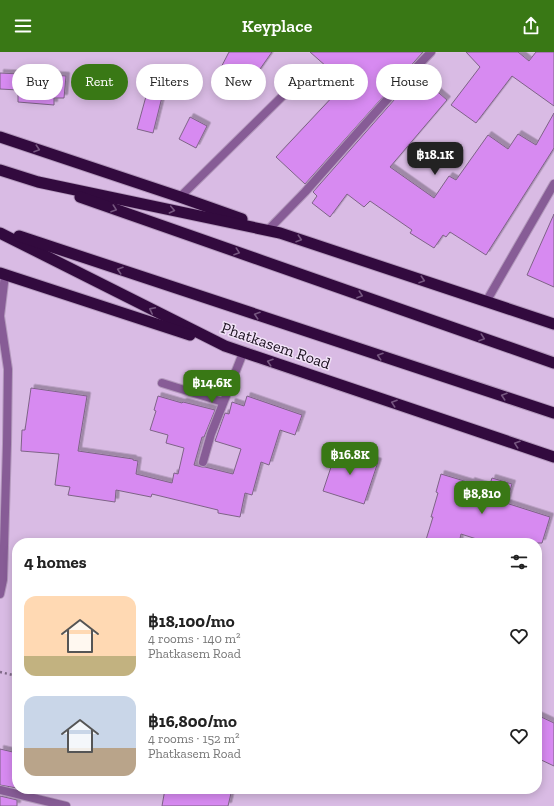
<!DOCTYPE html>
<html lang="en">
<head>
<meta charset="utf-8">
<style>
	:root { --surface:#fff; --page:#f6f6f6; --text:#222; --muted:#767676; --accent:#397815 }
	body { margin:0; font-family:"Zilla Slab",serif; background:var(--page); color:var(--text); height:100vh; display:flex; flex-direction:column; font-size:15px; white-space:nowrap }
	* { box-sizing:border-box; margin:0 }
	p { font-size:13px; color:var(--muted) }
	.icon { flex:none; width:22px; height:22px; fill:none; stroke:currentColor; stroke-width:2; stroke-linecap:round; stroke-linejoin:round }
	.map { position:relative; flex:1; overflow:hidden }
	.details { position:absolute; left:12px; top:486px; width:530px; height:256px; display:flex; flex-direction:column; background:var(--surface); border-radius:16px; box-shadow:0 2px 10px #0003 }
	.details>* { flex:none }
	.top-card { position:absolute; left:12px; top:12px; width:530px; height:36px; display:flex; gap:8px }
	.price { position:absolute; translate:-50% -34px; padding:0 9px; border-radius:8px; background:var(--accent); color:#fff; font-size:13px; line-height:26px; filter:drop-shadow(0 1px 2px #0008) }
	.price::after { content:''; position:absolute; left:50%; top:24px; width:12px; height:9px; margin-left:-6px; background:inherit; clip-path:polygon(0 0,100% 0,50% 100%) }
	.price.selected { background:#222; color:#fff }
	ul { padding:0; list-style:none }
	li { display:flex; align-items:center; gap:12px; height:100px; padding:0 12px }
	li span { display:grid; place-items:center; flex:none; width:112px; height:80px; border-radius:12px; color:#555 }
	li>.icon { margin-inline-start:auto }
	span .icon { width:48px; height:48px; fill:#fffc; stroke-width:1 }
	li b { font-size:17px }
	h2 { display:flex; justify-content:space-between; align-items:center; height:48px; padding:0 12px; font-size:17px }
	.tag { padding:0 14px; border-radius:18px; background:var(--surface); box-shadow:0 2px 10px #0003; font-size:14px; line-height:36px }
	.tag.selected { background:var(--accent); color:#fff }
	header { display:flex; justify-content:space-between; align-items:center; height:52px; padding:0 12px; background:var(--accent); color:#fff; font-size:18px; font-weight:600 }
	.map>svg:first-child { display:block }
	.building { fill:#d78af1; stroke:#7e6387; filter:url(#shadow) }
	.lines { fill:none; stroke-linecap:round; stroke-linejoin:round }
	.service-casing { stroke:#b399bc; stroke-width:10 }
	.minor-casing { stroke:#b399bc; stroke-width:10 }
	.trunk-casing { stroke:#b399bc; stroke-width:13 }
	.path { stroke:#7e6986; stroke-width:2.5; stroke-dasharray:2 3; stroke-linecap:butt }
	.service { stroke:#875c96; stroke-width:8 }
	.minor { stroke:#875c96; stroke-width:8 }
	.trunk { stroke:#320a3e; stroke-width:11 }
	.oneway { stroke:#75567f }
	.labels { text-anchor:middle; stroke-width:3; stroke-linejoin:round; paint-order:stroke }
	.street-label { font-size:16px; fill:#1a0f1e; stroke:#f1e2f7 }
</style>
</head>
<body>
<header><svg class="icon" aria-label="menu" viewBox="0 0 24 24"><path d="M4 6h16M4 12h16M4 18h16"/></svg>Keyplace<svg class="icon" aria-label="share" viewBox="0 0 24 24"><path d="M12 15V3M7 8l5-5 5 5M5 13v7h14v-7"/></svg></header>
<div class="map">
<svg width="554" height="754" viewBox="0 0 554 754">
	<defs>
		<filter id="shadow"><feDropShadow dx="3.5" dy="-3.5" stdDeviation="0" flood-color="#0004"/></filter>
	</defs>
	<rect width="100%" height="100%" fill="#d9bbe4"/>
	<g class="building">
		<path d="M 229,0 L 272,0 L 241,44 L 215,27 Z"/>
		<path d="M 310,0 L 423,0 L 305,132 L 276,105 L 337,40 L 336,39 L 344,30 Z"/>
		<path d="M 466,0 L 518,0 L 529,9 L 536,0 L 554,0 L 554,54 L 512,24 L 476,71 L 451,53 L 480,15 Z"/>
		<path d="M 20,20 L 66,24 L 64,46 L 54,46 L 54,53 L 18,50 L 18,38 L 0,37 L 0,21 L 20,22 Z"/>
		<path d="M 417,22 L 447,48 L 390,115 L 434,146 L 449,124 L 456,128 L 488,83 L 508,97 L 518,82 L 536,93 L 554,61 L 554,96 L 486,203 L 450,180 L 446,185 L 443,183 L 434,196 L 410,181 L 412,178 L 370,149 L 364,155 L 347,142 L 330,165 L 312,151 L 317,144 L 313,140 Z"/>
		<path d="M 148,37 L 163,41 L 153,81 L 137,77 Z"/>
		<path d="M 190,65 L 207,74 L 196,96 L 179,87 Z"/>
		<path d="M 554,162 L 554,235 L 527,223 Z"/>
		<path d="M 31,336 L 87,344 L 78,399 L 133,407 L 133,408 L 138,409 L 136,422 L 172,431 L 174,421 L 178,422 L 184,396 L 166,391 L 168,383 L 150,378 L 156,359 L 154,358 L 158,344 L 182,351 L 183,350 L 215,358 L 204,385 L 202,385 L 194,413 L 202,415 L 205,415 L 233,422 L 241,397 L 215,389 L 225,361 L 229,362 L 232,350 L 244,354 L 247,344 L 302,363 L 295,383 L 280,378 L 269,413 L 261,410 L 252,443 L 245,441 L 240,465 L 218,461 L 218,458 L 152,442 L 151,445 L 116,438 L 115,450 L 68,443 L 70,435 L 55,433 L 59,402 L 21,399 L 22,378 L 25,378 Z"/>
		<path d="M 337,397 L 378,410 L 364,452 L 323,439 Z"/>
		<path d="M 441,422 L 471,431 L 471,429 L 489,435 L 492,426 L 512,432 L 506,451 L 550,465 L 542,491 L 489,491 L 461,482 L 459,491 L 425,491 L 433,465 L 431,465 L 438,441 L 436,440 Z"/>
		<path d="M 537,663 L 554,671 L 554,714 L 537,706 Z"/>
		<path d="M 0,697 L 17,701 L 17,736 L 0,733 Z"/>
		<path d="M 165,737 L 232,737 L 228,754 L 162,754 Z"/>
		<path d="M 0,744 L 17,748 L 17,754 L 0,754 Z"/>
	</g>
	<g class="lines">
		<defs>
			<path id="service" d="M 486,250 L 554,132"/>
			<g id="minor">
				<path d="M 180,145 L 309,18"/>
				<path d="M 269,177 L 305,140 L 407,25 L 431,0"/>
				<path d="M 162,331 L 223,350"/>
				<path d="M 203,410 L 211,382 L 243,301"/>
				<path d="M 0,542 L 3,528 L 7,392 L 8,317 L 0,264 L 5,223"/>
				<path d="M 0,738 L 66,754"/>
			</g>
			<g id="trunk">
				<path d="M 0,85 L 180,145 L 242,167"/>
				<path d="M 0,118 L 38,130 L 280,181 L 554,272"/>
				<path d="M 80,145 L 554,311"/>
				<path d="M 0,181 L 225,294 L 554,405"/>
				<path d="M 19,184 L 554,361"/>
				<path d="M 0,221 L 190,283"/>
			</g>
		</defs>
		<use href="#service" class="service-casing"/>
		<use href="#minor" class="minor-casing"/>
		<use href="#trunk" class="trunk-casing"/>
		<path class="path" d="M 0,620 L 17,624"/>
		<use href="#service" class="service"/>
		<use href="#minor" class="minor"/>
		<use href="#trunk" class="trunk"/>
	</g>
	<defs><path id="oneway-chevron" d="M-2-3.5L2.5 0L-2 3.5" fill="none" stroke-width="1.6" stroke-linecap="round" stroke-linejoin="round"/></defs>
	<g class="oneway">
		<use href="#oneway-chevron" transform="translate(37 97) rotate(18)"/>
		<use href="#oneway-chevron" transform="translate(114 157) rotate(19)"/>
		<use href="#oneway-chevron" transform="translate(172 158) rotate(12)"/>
		<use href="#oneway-chevron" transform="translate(299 187) rotate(18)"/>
		<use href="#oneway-chevron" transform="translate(237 200) rotate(19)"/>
		<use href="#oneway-chevron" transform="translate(120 218) rotate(-162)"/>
		<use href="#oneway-chevron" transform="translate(422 228) rotate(18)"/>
		<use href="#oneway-chevron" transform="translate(360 243) rotate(19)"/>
		<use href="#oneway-chevron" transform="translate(152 258) rotate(-153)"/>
		<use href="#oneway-chevron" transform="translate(257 263) rotate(-162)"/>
		<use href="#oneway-chevron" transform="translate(482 286) rotate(19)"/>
		<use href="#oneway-chevron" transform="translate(380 304) rotate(-162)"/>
		<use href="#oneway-chevron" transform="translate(270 310) rotate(-162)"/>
		<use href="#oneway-chevron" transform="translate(504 344) rotate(-162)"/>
		<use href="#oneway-chevron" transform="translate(394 351) rotate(-161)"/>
		<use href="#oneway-chevron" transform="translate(517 392) rotate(-161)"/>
	</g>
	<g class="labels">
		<g class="street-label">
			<text transform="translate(276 293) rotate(19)" y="6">Phatkasem Road</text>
		</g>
	</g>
</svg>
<b class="price selected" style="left:435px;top:124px">฿18.1K</b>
<b class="price" style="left:212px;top:352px">฿14.6K</b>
<b class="price" style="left:350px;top:424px">฿16.8K</b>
<b class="price" style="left:482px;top:463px">฿8,810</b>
<div class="top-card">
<a class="tag">Buy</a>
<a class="tag selected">Rent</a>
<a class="tag">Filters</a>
<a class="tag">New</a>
<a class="tag">Apartment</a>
<a class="tag">House</a>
</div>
<section class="details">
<h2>4 homes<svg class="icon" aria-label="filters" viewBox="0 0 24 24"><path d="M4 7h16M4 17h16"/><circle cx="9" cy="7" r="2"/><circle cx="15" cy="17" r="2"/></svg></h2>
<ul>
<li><span style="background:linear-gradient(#ffd9b3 75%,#c2b280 0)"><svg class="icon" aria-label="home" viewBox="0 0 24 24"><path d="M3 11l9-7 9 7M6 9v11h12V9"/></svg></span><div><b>฿18,100/mo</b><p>4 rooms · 140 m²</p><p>Phatkasem Road</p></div><svg class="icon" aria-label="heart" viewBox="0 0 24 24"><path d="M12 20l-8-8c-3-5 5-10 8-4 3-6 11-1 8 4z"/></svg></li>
<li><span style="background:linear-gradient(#c9d6e8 65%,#b9a48a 0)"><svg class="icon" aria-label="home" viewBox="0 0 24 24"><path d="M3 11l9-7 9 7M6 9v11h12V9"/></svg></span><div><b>฿16,800/mo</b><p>4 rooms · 152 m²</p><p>Phatkasem Road</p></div><svg class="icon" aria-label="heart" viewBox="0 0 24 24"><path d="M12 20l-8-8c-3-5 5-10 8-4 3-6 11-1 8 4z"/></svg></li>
</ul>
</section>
</div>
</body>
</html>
